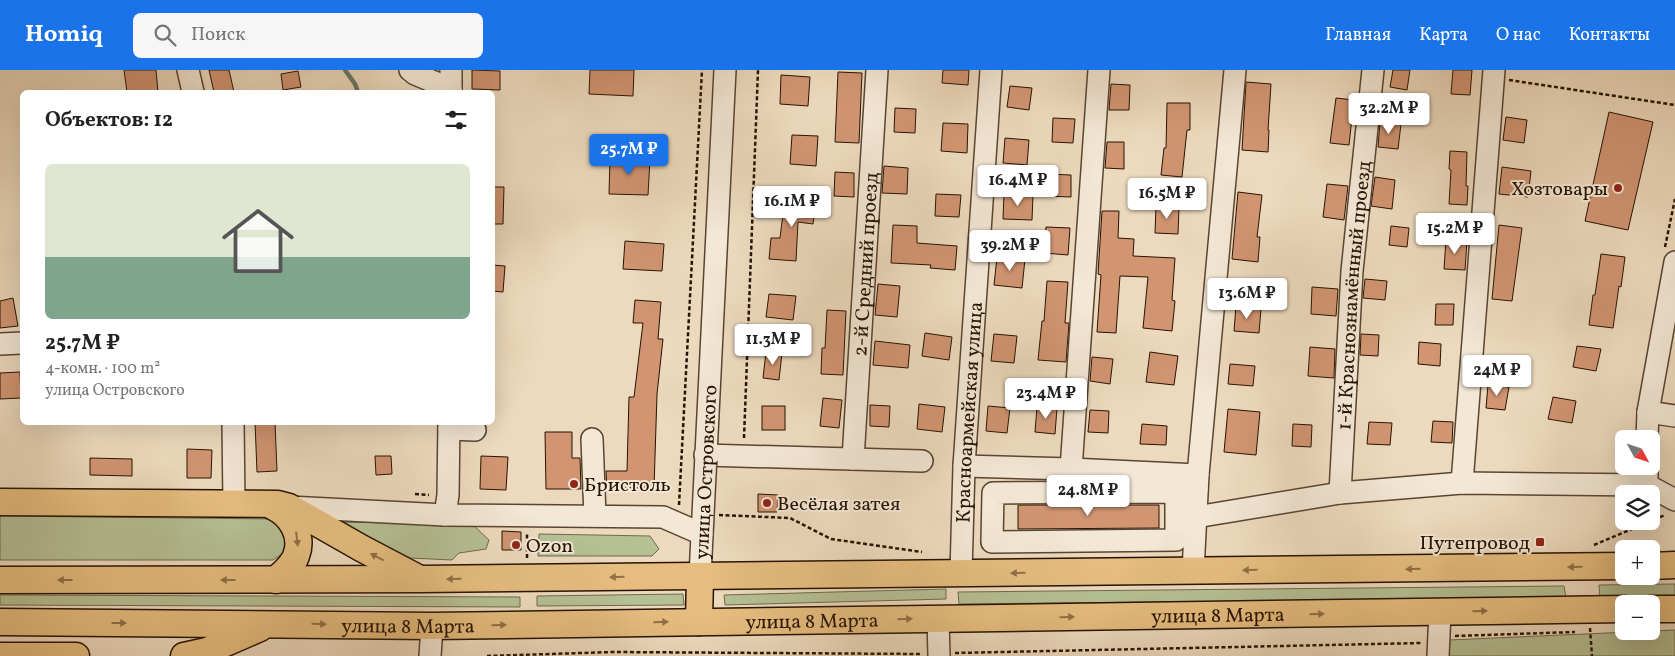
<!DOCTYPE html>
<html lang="ru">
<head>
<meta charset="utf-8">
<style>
	:root { --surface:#fff; --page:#f6f6f6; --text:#222; --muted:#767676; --line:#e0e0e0; --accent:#1a73e8 }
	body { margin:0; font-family:Vollkorn,serif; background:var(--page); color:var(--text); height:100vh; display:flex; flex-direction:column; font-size:19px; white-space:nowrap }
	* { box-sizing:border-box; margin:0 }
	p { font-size:16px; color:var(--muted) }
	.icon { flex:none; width:28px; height:28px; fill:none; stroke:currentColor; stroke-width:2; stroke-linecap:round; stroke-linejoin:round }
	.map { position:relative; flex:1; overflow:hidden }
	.panel { position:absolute; left:20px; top:20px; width:475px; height:335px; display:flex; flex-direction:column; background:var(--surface); border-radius:8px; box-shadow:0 5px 20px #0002 }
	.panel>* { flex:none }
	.needle { width:32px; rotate:130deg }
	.fabs { position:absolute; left:1615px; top:360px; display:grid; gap:10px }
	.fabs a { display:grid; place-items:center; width:45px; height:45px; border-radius:8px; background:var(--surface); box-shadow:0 5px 20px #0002; font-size:25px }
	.price { position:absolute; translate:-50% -42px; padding:0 11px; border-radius:5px; background:#fff; color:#222; font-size:16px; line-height:32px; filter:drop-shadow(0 1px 2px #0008) }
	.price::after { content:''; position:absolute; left:50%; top:30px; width:15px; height:11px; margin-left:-8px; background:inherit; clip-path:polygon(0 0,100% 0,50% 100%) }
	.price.on { background:var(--accent); color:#fff }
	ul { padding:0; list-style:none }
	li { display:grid; align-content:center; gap:10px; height:265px; padding:0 25px }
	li+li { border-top:1px solid var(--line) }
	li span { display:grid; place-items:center; height:155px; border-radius:8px; color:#555 }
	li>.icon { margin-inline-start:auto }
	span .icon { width:90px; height:90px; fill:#fffc; stroke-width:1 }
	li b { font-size:21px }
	h2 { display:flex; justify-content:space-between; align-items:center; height:60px; padding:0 25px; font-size:21px }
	header { display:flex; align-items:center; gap:30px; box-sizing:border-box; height:70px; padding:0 25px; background:var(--accent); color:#fff }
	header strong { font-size:24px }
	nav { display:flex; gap:28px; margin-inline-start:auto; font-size:18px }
	.search { width:350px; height:45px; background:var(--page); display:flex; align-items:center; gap:12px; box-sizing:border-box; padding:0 18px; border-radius:8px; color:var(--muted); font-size:19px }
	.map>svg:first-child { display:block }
	.green { fill:#b5c094; stroke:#6e6a4c }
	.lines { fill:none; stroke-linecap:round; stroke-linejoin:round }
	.stream { stroke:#6b786a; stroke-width:4.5 }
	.building { fill:#d19572; stroke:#271303 }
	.minor-casing { stroke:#584532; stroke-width:24 }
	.major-casing { stroke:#271303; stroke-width:29 }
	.path { stroke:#271303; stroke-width:2.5; stroke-dasharray:4 2.5; stroke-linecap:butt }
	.minor { stroke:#f3e7d5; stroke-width:21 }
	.major { stroke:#e6bd7f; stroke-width:26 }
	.oneway { fill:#907047 }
	.poi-dot { fill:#8f2418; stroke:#f3e7d5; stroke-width:2 }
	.labels { text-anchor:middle; stroke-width:4; stroke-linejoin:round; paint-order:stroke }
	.poi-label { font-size:20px; fill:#271303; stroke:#f3e7d5; text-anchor:start }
	.street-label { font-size:20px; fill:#271303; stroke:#f3e7d5 }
</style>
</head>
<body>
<header>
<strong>Homiq</strong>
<div class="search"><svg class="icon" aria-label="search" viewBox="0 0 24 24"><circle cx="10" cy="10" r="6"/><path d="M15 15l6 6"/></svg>Поиск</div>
<nav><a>Главная</a><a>Карта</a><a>О нас</a><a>Контакты</a></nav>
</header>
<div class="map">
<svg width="1675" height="586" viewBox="0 0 1675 586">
	<rect width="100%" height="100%" fill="#eddabe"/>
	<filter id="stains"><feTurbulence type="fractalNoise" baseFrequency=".004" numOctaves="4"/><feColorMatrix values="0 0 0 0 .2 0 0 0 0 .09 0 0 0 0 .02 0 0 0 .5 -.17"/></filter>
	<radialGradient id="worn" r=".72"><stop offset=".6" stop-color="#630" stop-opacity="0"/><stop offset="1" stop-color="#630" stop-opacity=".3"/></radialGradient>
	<g class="green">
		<path d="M 0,446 L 273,449 L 288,463 L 285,482 L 273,490 L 0,490 Z"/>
		<path d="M 333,452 L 472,454 L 489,470 L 486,479 L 459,483 L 452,490 L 410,488 Z"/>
		<path d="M 539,464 L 650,466 L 659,479 L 652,486 L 538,486 Z"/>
		<path d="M 1675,514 L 1675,528 L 1600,529 L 1599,515 Z"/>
		<path d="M 1564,516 L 1566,528 L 959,534 L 958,522 Z"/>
		<path d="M 946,519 L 946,529 L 725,535 L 724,525 Z"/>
		<path d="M 683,524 L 684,535 L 537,536 L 537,526 Z"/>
		<path d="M 0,525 L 520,527 L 520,537 L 0,535 Z"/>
		<path d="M 1675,560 L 1675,586 L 1449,586 L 1449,570 Z"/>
	</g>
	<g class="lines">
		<path class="stream" d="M 345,0 L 355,14 L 358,22"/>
	</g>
	<g class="building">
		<path d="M 124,0 L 156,0 L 158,22 L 127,22 Z"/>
		<path d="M 209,0 L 229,0 L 234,22 L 214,22 Z"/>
		<path d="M 472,0 L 500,1 L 500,20 L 472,19 Z"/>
		<path d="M 590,0 L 634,0 L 633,26 L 589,24 Z"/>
		<path d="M 943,0 L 969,0 L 968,15 L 942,13 Z"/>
		<path d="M 1393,0 L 1410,0 L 1407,20 L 1390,17 Z"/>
		<path d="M 1453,0 L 1472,0 L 1470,25 L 1451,24 Z"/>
		<path d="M 298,1 L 301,17 L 283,20 L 281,4 Z"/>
		<path d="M 838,2 L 862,3 L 859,73 L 835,72 Z"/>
		<path d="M 781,5 L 810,7 L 808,36 L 780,34 Z"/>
		<path d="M 1246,12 L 1271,14 L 1268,60 L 1269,60 L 1268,82 L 1242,80 Z"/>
		<path d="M 1111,14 L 1130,15 L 1129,40 L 1109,40 Z"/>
		<path d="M 1010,16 L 1032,18 L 1029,40 L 1007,37 Z"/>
		<path d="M 1336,28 L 1354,30 L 1349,75 L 1330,73 Z"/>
		<path d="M 1167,33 L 1190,33 L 1190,60 L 1187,60 L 1182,107 L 1161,105 L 1164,78 L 1166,78 Z"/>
		<path d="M 895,38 L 916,39 L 915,63 L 894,62 Z"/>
		<path d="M 1609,42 L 1653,52 L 1628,160 L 1585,151 Z"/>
		<path d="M 1506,47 L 1527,50 L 1524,73 L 1503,70 Z"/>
		<path d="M 1053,48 L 1075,49 L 1073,73 L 1052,72 Z"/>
		<path d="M 1380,52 L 1401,54 L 1398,79 L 1378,77 Z"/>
		<path d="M 943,53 L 968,54 L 967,83 L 941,81 Z"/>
		<path d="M 792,65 L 818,66 L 816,96 L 790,94 Z"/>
		<path d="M 1005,68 L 1029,70 L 1027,95 L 1003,93 Z"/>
		<path d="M 1107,72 L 1124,72 L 1124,99 L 1105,98 Z"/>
		<path d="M 1450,81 L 1467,82 L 1466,116 L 1468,116 L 1467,135 L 1449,134 L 1451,100 L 1449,99 Z"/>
		<path d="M 610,88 L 650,89 L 648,125 L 609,124 Z"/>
		<path d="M 884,96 L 908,98 L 907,124 L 882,123 Z"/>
		<path d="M 1502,97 L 1531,101 L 1528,127 L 1499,124 Z"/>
		<path d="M 835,102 L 854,103 L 854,127 L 834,126 Z"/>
		<path d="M 1045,104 L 1071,105 L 1071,127 L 1044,126 Z"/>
		<path d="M 1375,107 L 1395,110 L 1392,139 L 1371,136 Z"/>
		<path d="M 1327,114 L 1348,116 L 1344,150 L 1323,147 Z"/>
		<path d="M 492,117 L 504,117 L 503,154 L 492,154 Z"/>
		<path d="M 1238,122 L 1262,125 L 1257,167 L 1260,167 L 1258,192 L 1232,189 Z"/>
		<path d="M 936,124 L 961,125 L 959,147 L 935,146 Z"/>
		<path d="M 1004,124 L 1033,125 L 1032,150 L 1003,149 Z"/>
		<path d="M 785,128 L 816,131 L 813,154 L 798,152 L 796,191 L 769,189 L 771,168 L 780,168 Z"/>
		<path d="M 1156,137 L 1179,138 L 1178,164 L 1155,163 Z"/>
		<path d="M 1102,141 L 1119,141 L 1118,168 L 1134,169 L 1133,186 L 1175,188 L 1172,230 L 1175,231 L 1172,261 L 1143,258 L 1148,207 L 1120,206 L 1116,263 L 1097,262 L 1101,205 L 1098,204 Z"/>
		<path d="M 893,155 L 917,156 L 917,173 L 957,176 L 955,200 L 930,198 L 931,195 L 891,193 Z"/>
		<path d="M 1499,155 L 1522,158 L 1512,231 L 1492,229 Z"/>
		<path d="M 1391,156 L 1409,158 L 1407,177 L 1389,175 Z"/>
		<path d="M 1046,157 L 1070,158 L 1068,185 L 1044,183 Z"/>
		<path d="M 1446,169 L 1467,171 L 1465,200 L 1444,199 Z"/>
		<path d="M 625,171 L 664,174 L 662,201 L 623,199 Z"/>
		<path d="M 1601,184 L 1625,187 L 1621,217 L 1619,216 L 1613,258 L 1589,255 L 1593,225 L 1595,225 Z"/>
		<path d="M 997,187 L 1025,189 L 1022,218 L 994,215 Z"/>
		<path d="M 492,195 L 505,196 L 503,222 L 492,221 Z"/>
		<path d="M 1365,209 L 1387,211 L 1385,230 L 1363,228 Z"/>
		<path d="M 1047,211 L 1068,212 L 1065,253 L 1069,253 L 1066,292 L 1038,290 L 1042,251 L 1044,251 Z"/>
		<path d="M 878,214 L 900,216 L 897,247 L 875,245 Z"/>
		<path d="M 1312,217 L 1338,219 L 1336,246 L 1311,244 Z"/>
		<path d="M 769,224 L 796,226 L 793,250 L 766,247 Z"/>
		<path d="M 13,228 L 18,256 L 0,258 L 0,231 Z"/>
		<path d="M 635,230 L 661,232 L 658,269 L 663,269 L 657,324 L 654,418 L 619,418 L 619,422 L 607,422 L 606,401 L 627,401 L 629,327 L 634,327 L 643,253 L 633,253 Z"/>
		<path d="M 1436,234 L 1454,234 L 1453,255 L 1435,255 Z"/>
		<path d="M 1236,236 L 1261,239 L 1259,263 L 1234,261 Z"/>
		<path d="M 827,240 L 846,241 L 843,305 L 821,304 L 822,278 L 825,278 Z"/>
		<path d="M 925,263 L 952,267 L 949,290 L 922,286 Z"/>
		<path d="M 994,264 L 1017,266 L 1014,293 L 991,291 Z"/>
		<path d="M 1361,264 L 1379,265 L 1378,286 L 1360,285 Z"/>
		<path d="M 875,271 L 910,275 L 908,298 L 873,295 Z"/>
		<path d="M 1419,272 L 1441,274 L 1440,296 L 1418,294 Z"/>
		<path d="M 1577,276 L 1601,279 L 1596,301 L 1573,297 Z"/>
		<path d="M 1310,277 L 1335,279 L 1334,308 L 1308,306 Z"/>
		<path d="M 766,282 L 782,283 L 779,310 L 763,308 Z"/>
		<path d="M 1150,282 L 1178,286 L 1174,315 L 1146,312 Z"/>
		<path d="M 1092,287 L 1113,289 L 1110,314 L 1090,311 Z"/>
		<path d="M 1230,294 L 1255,296 L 1253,316 L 1228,314 Z"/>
		<path d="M 20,302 L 21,328 L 0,329 L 0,303 Z"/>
		<path d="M 1488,315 L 1509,317 L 1505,340 L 1486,338 Z"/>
		<path d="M 1553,327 L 1576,331 L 1572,353 L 1548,349 Z"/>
		<path d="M 823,328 L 842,330 L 839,358 L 820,356 Z"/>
		<path d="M 919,334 L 945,337 L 942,362 L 917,359 Z"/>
		<path d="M 870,335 L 890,336 L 889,357 L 870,356 Z"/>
		<rect x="762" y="336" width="23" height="24"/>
		<path d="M 988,336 L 1010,338 L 1007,363 L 986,361 Z"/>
		<path d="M 1037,337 L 1057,338 L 1055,364 L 1035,362 Z"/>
		<path d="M 1228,339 L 1260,342 L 1256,385 L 1224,382 Z"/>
		<path d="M 1090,340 L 1109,341 L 1108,363 L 1088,362 Z"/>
		<path d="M 1433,351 L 1453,352 L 1452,373 L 1431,372 Z"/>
		<path d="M 255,352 L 275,352 L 277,401 L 257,402 Z"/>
		<path d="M 1369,352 L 1392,353 L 1390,375 L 1367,374 Z"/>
		<path d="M 1142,354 L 1167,356 L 1166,375 L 1140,374 Z"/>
		<path d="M 1293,354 L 1312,355 L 1311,377 L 1292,376 Z"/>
		<path d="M 545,362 L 572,362 L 572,388 L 580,388 L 581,419 L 546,419 Z"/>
		<path d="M 187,379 L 212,380 L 211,408 L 187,408 Z"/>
		<path d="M 375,386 L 391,386 L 392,404 L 376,405 Z"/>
		<path d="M 481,386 L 508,387 L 506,420 L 480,419 Z"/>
		<path d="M 90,388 L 132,389 L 132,406 L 90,405 Z"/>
		<path d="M 758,424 L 778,425 L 777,442 L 758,442 Z"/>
		<path d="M 1018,435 L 1159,435 L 1159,458 L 1018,459 Z"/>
		<path d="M 502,461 L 521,462 L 521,480 L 502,480 Z"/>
	</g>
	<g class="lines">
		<defs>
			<g id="minor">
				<path d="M 188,0 L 193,22"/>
				<path d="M 410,0 L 415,4 L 451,19"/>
				<path d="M 451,22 L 451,0"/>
				<path d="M 0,274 L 22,273"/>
				<path d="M 1648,342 L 1675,346"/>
				<path d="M 233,352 L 234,434"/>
				<path d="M 449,359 L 475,360"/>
				<path d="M 592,369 L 595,446"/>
				<path d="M 1647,369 L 1648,342 L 1675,192"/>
				<path d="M 705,385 L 922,391"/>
				<path id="s1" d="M 853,389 L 877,0"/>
				<path d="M 964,396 L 1071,399 L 1198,405"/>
				<path d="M 1647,396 L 1647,415 L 1675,430"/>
				<path d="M 1071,399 L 1099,0"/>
				<path d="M 1462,413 L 1494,0"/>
				<path d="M 1176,422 L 1176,470 L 992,472 L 993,423 L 1176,422 L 1197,419"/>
				<path id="s2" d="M 1340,423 L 1352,201 L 1373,0"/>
				<path d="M 289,437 L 445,445 L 663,447 L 702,464"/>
				<path d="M 445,445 L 448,425 L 449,352"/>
				<path d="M 1196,447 L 1340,423 L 1462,413 L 1647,415"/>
				<path d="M 1193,501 L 1198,405 L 1235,0"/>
				<path id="s3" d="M 961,503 L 964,396 L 991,0"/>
				<path id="s4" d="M 700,506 L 725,0"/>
				<path d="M 938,549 L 939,586"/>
				<path d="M 430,586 L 432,556"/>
				<path d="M 1438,586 L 1440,542"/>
			</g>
			<g id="major">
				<path d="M 0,432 L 278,434 L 289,437 L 361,478 L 418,508"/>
				<path d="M 274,437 C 291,445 304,466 296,486 C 293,495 283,503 276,510"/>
				<path d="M 1651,496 L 1675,495"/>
				<path d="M 0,510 L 421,509 L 1624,496"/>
				<path d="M 1651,539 L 1675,539"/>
				<path id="s5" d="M 0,552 L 432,556 L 1624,539"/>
				<path d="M 699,552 L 700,506"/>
				<path d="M 0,586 L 76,586"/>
				<path d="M 184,586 L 207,581 L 260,558"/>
			</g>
		</defs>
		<use href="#minor" class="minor-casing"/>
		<use href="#major" class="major-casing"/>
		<g class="path">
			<path d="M 1509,10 L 1675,35"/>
			<path d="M 1665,177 L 1675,129"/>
			<path d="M 744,368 L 758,0"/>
			<path d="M 415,424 L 429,425"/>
			<path d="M 679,435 L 702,0"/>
			<path d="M 719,445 L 790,448 L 831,469 L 922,482"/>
			<path d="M 1594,475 L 1665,445"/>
			<path d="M 527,488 L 527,463"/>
			<path d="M 1590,558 L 1592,586"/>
			<path d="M 1455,566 L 1575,562"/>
			<path d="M 955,583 L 1422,573"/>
			<path d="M 487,586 L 612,582 L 922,584"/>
		</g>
		<use href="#minor" class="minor"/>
		<use href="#major" class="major"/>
	</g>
	<defs><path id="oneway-solid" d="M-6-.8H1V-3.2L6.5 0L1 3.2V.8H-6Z" transform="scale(1.25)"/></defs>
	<g class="oneway">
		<use href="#oneway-solid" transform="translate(297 469) rotate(83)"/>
		<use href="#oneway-solid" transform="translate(377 487) rotate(-153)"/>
		<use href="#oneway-solid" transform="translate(1575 497) rotate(179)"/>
		<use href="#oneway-solid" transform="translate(1413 499) rotate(179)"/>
		<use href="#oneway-solid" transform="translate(1250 500) rotate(179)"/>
		<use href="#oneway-solid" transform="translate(1018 503) rotate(179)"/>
		<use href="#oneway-solid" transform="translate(617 507) rotate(179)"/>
		<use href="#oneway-solid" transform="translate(454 509) rotate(179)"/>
		<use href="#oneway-solid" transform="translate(65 510) rotate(-180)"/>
		<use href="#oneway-solid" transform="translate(228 510) rotate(-180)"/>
		<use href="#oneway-solid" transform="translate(1480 541) rotate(-1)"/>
		<use href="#oneway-solid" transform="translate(1317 544) rotate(-1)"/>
		<use href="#oneway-solid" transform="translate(1067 547) rotate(-1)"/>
		<use href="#oneway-solid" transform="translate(905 549) rotate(-1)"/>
		<use href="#oneway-solid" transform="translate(661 552) rotate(-1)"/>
		<use href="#oneway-solid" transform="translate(119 553)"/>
		<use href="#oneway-solid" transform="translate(319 554) rotate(1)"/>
		<use href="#oneway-solid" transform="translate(499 555) rotate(-1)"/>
	</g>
	<g class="poi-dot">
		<circle cx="1618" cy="118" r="5"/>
		<circle cx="574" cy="414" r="5"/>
		<circle cx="767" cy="433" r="5"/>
		<rect x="1535" y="467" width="10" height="10" rx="2.5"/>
		<circle cx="516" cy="475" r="5"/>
	</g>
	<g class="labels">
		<g class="poi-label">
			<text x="1608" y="125" text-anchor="end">Хозтовары</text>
			<text x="584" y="421">Бристоль</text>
			<text x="777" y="440">Весёлая затея</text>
			<text x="1530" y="479" text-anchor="end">Путепровод</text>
			<text x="526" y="482">Ozon</text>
		</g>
		<g class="street-label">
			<text dy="7" stroke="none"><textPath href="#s1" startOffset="195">2-й Средний проезд</textPath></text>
			<text dy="7" stroke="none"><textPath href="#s2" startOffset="198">1-й Краснознамённый проезд</textPath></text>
			<text dy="7" stroke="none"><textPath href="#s3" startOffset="161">Красноармейская улица</textPath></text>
			<text dy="7" stroke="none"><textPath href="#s4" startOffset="104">улица Островского</textPath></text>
			<text dy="7" stroke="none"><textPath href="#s5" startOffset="1218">улица 8 Марта</textPath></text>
			<text dy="7" stroke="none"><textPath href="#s5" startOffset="812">улица 8 Марта</textPath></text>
			<text dy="7" stroke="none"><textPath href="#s5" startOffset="408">улица 8 Марта</textPath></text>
		</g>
	</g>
	<rect width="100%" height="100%" filter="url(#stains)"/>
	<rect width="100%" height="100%" fill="url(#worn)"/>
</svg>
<div class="fabs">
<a><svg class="needle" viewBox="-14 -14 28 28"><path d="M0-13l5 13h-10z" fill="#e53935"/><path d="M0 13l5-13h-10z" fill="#767676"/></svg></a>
<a><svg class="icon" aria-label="layers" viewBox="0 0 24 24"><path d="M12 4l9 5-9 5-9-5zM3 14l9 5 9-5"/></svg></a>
<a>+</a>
<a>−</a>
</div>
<b class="price" style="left:1389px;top:65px">32.2M ₽</b>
<b class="price on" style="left:629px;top:106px">25.7M ₽</b>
<b class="price" style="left:1018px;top:137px">16.4M ₽</b>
<b class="price" style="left:1167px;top:150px">16.5M ₽</b>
<b class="price" style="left:792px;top:158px">16.1M ₽</b>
<b class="price" style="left:1455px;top:185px">15.2M ₽</b>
<b class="price" style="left:1010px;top:202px">39.2M ₽</b>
<b class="price" style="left:1247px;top:250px">13.6M ₽</b>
<b class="price" style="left:773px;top:296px">11.3M ₽</b>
<b class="price" style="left:1497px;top:327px">24M ₽</b>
<b class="price" style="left:1046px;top:350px">23.4M ₽</b>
<b class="price" style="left:1088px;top:447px">24.8M ₽</b>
<section class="panel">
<h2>Объектов: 12<svg class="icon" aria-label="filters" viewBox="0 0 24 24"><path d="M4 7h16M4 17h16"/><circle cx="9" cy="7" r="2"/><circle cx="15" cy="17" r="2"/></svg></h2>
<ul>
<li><span style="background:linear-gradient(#dfe7d0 60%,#7fa58c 0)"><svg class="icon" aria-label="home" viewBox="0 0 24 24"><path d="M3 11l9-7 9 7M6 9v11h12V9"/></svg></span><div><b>25.7M ₽</b><p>4-комн. · 100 m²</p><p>улица Островского</p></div></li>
</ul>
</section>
</div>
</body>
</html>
